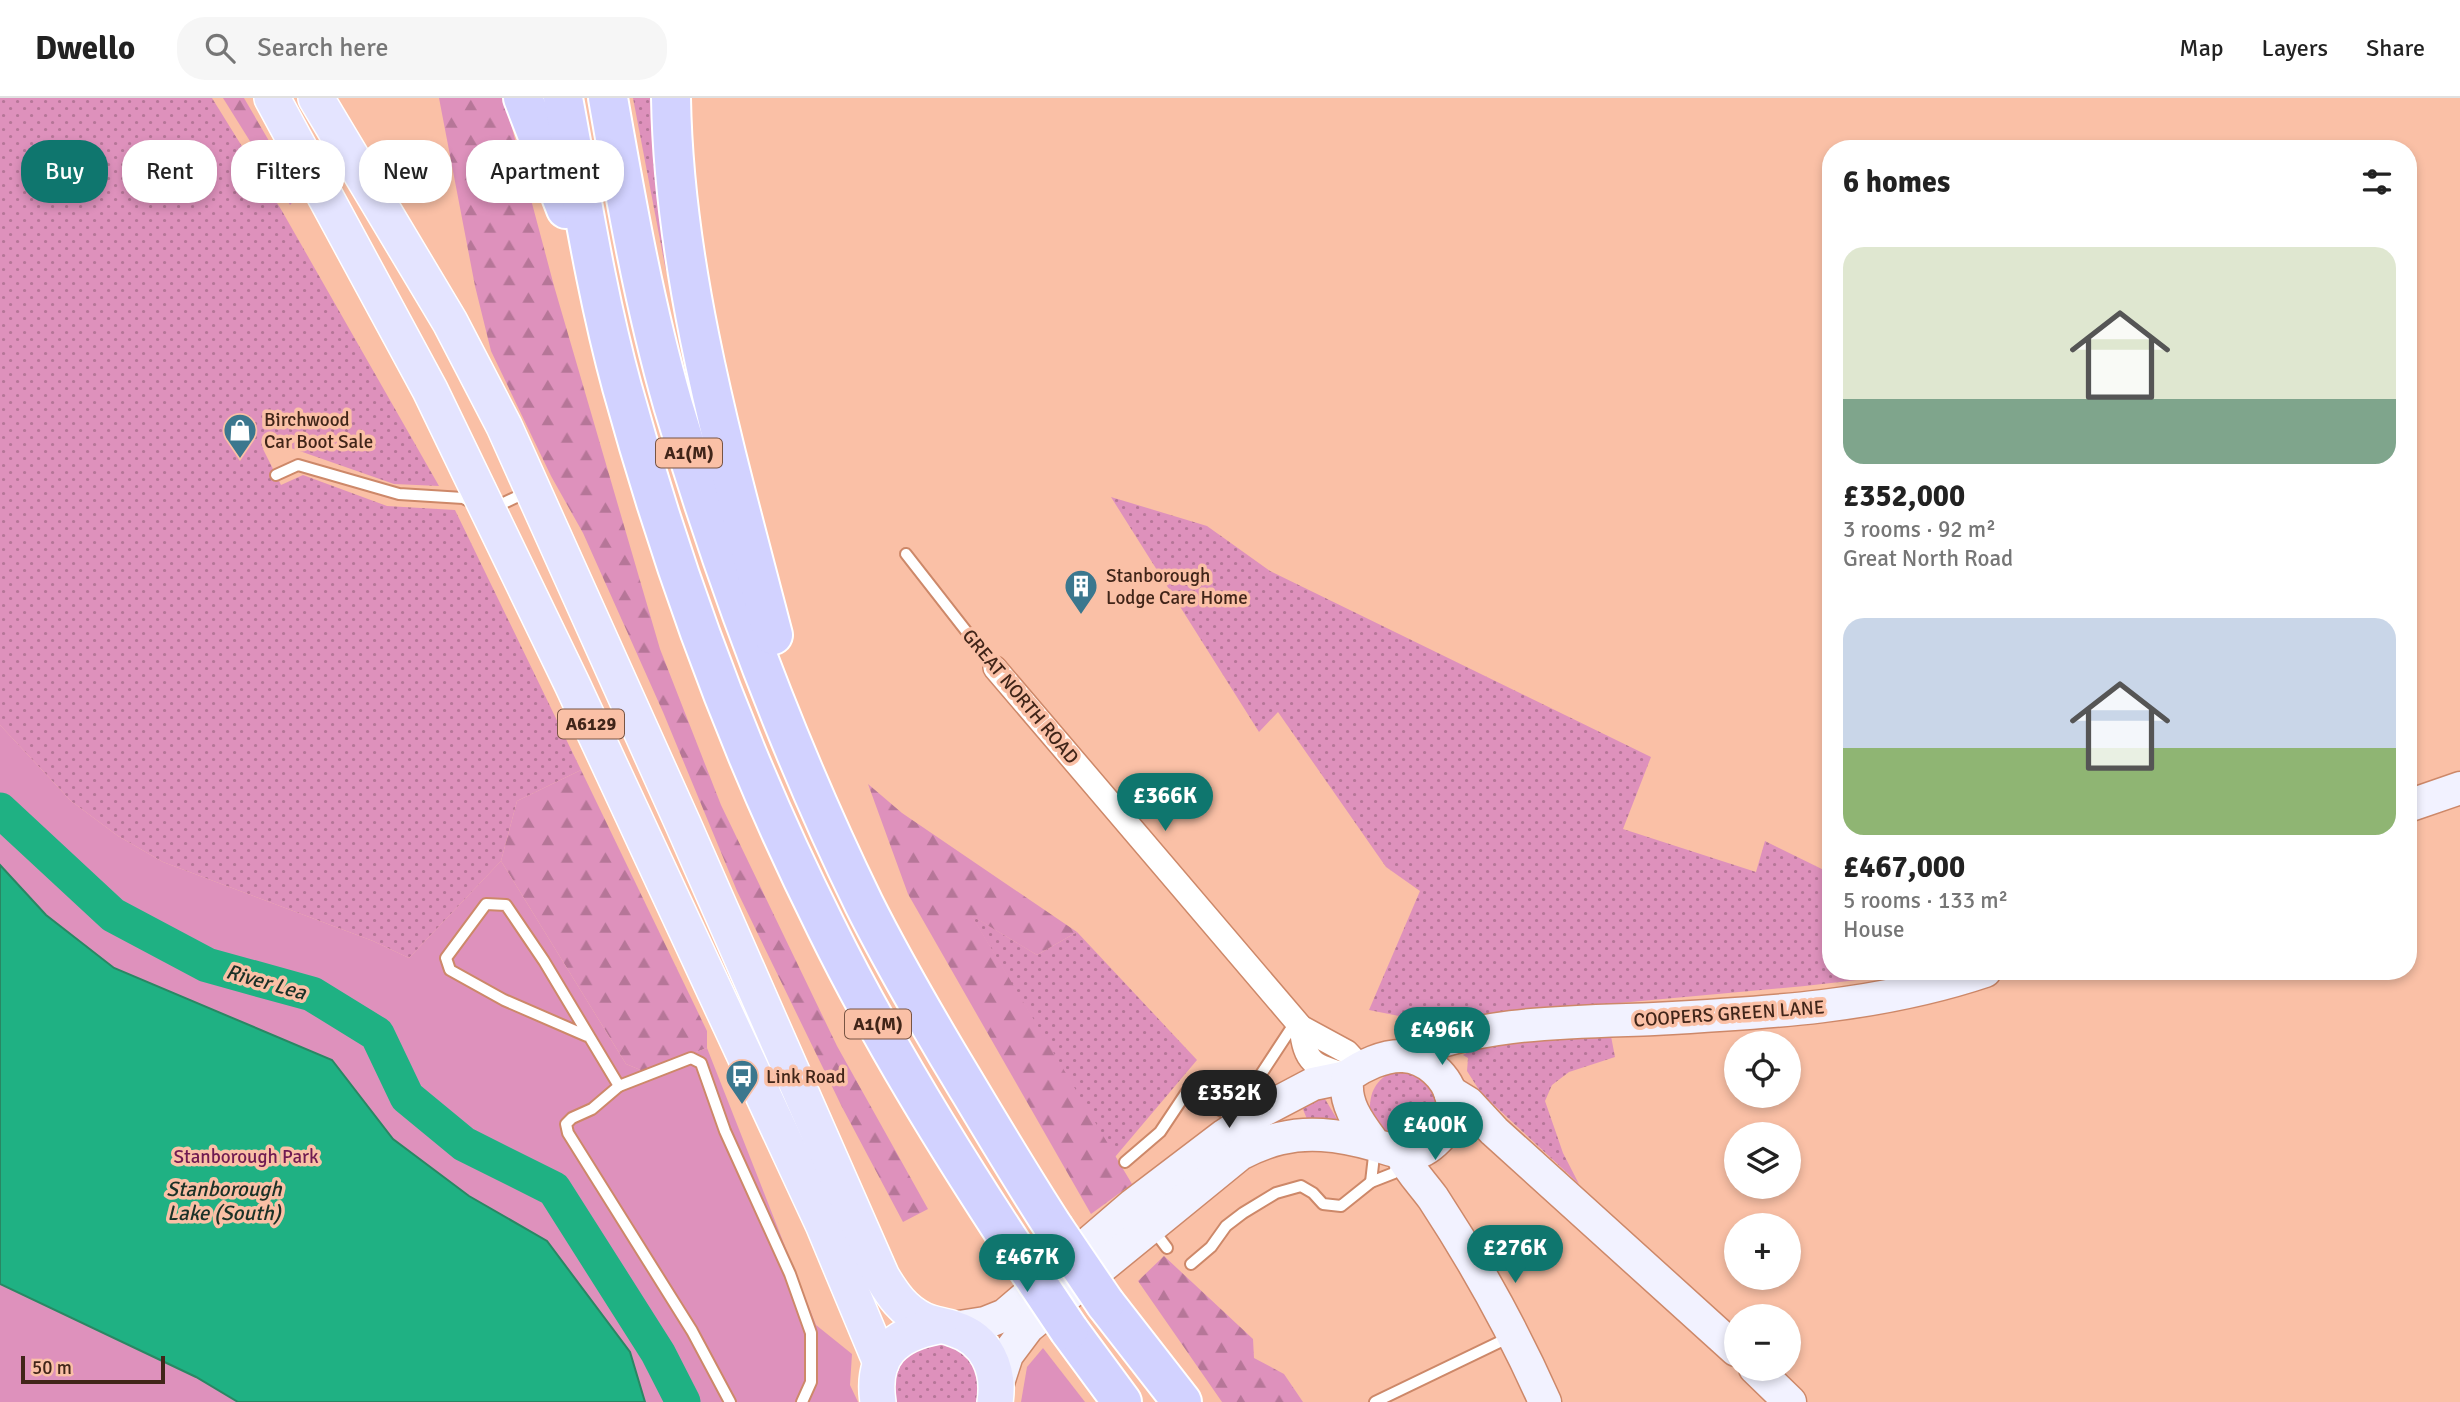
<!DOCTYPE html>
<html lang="en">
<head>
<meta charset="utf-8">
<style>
	:root { --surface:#fff; --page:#f6f6f6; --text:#222; --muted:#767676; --line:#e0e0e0; --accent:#0f766e }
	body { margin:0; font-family:Signika,sans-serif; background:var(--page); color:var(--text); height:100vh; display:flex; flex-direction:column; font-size:26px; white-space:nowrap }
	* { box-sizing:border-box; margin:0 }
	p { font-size:23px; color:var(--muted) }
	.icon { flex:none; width:38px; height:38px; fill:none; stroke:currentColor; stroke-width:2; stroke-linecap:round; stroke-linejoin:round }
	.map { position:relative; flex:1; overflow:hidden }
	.panel { position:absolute; left:1822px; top:42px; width:595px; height:840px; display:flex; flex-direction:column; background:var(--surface); border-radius:28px; box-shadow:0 4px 10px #0003 }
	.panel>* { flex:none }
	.hud { position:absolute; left:21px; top:42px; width:665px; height:63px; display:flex; gap:14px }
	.buttons { position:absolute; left:1724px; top:933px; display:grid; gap:14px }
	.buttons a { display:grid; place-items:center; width:77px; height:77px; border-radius:50%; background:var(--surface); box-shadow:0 4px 10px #0003; font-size:35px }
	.scale { position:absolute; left:21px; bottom:18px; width:144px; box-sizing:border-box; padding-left:7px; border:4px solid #412519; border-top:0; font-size:19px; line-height:24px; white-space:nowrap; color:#412519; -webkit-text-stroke:5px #fac0a6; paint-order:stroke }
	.price { position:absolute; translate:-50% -60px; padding:0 16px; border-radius:24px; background:var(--accent); color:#fff; font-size:23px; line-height:46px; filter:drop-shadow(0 2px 4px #0008) }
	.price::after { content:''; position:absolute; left:50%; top:42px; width:21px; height:16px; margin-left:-10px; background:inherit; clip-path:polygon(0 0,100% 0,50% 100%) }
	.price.active { background:#222; color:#fff }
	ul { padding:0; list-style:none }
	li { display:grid; align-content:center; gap:14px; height:371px; padding:0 21px }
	li span { display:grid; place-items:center; height:217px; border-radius:21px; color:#555 }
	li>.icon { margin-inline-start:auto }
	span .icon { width:126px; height:126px; fill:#fffc; stroke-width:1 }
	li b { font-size:30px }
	h2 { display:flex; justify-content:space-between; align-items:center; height:84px; padding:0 21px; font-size:30px }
	.pill { padding:0 24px; border-radius:28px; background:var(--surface); box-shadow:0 4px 10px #0003; font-size:24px; line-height:63px }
	.pill.active { background:var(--accent); color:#fff }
	header { display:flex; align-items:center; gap:42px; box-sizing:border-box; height:98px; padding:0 35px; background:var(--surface); border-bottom:2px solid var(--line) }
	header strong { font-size:33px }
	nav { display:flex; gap:38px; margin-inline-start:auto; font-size:24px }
	.search { width:490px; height:63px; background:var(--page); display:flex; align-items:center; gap:18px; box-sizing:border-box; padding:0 24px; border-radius:28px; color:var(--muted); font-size:26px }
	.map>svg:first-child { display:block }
	.grass { fill:url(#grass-dots) }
	.forest { fill:url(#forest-firs) }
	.park { fill:#de91bc }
	.water { fill:#1fb183; stroke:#298763; stroke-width:2 }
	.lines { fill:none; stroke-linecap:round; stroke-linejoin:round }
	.river { stroke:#1fb183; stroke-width:35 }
	.lane-casing { stroke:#cd8869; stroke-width:14 }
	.street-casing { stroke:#cd8869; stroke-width:26 }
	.secondary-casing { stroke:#cd8869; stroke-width:35 }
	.primary-casing { stroke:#fff; stroke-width:38 }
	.highway-casing { stroke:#fff; stroke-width:42 }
	.lane { stroke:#fff; stroke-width:10 }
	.street { stroke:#fff; stroke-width:23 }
	.secondary { stroke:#f2f2ff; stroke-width:32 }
	.primary { stroke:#e4e4ff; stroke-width:35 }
	.highway { stroke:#d2d2ff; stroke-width:38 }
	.highway-bridge-casing { stroke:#fff; stroke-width:42; stroke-linecap:butt }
	.highway-bridge { stroke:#d2d2ff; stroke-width:38 }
	.labels { text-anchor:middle; stroke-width:7; stroke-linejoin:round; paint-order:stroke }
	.shield { fill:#fac0a6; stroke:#785443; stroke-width:2 }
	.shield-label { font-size:18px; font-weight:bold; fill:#412519 }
	.poi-label { font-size:19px; fill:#412519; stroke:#fac0a6; text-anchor:start }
	.street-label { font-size:19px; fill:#412519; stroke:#fac0a6 }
	.park-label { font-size:19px; fill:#701b52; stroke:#fac0a6 }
	.water-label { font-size:21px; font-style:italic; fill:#1b3127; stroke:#fac0a6 }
</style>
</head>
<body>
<header>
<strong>Dwello</strong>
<div class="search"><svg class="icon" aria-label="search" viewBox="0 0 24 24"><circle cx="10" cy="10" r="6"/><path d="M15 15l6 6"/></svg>Search here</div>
<nav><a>Map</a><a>Layers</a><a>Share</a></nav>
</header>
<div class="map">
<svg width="2460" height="1304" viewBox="0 0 2460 1304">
	<defs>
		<pattern id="grass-dots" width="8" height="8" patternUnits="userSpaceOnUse" patternTransform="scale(1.75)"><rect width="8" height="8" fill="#de91bc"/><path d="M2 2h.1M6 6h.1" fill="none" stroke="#b67698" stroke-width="1.8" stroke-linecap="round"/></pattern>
		<pattern id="forest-firs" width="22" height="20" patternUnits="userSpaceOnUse" patternTransform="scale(1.75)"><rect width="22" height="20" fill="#de91bc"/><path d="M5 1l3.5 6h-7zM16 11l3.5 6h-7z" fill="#b67698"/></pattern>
	</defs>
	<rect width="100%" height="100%" fill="#fac0a6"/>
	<g class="grass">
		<path d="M 0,0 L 212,0 L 282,113 L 439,388 L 394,386 L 271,343 L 263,351 L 281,387 L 303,377 L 387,408 L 455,412 L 581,672 L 517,703 L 501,763 L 409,860 L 373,843 L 163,764 L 118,738 L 71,703 L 0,627 Z"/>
		<path d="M 633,0 L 660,0 L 701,307 L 665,168 Z"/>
		<path d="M 1111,399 L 1207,428 L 1270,473 L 1651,659 L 1623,731 L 1756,774 L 1765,743 L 1830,775 L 1830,873 L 1904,873 L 1883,879 L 1805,888 L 1424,923 L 1369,912 L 1420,793 L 1386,769 L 1278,614 L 1259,634 Z"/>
		<path d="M 971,817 L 1037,857 L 1077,834 L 1197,962 L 1115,1059 Z"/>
		<path d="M 1610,933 L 1615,959 L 1569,974 L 1552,987 L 1545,1003 L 1563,1055 L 1579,1086 L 1481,995 L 1467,973 L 1468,960 L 1463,957 L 1485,944 Z"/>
		<path d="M 1393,973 L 1414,973 L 1437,992 L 1437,1021 L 1416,1040 L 1387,1038 L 1370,1014 C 1369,994 1376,982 1393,973 Z"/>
		<path d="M 1322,996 L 1340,1026 L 1309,1026 L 1300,1004 Z"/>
		<path d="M 940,1245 C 970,1251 984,1275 978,1304 L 894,1304 C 891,1287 894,1261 912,1253 C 920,1249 931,1247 940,1245 Z"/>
	</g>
	<g class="forest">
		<path d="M 223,0 L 244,0 L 300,96 L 290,107 Z"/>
		<path d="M 439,0 L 504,0 L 554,188 L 660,551 L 721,707 L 837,948 L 928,1111 L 903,1124 L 842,1009 L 737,793 L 663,614 L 583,435 L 551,378 L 491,253 L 475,188 Z"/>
		<path d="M 581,672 L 707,933 L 707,950 L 643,973 L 626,966 L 501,763 L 517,703 Z"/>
		<path d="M 868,686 L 902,715 L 1077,834 L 1037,857 L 972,818 L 1132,1086 L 1091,1116 L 908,796 Z"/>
		<path d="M 1164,1158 L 1253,1241 L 1254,1260 L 1284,1276 L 1303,1304 L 1222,1304 L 1138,1183 Z"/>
	</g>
	<g class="park">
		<path d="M 0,627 L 71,703 L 118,738 L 163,764 L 373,843 L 409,860 L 501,763 L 626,966 L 643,973 L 707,950 L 816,1227 L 852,1256 L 850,1287 L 858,1304 L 0,1304 Z"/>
		<path d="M 1043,1250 L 1085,1304 L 1021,1304 L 1027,1269 Z"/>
	</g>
	<path class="water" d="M 0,767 L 46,817 L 114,870 L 332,962 L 393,1041 L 469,1098 L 547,1143 L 630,1254 L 645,1304 L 238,1304 L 196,1279 L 0,1186 Z"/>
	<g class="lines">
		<path class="river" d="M 0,712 L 113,817 L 207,867 L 312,896 L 377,936 L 407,999 L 464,1046 L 554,1091 L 658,1255 L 683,1304"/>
		<defs>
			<g id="lane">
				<path d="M 276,377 L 298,367 L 399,396 L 463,400 L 473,405"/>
				<path d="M 491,411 L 527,394"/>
				<path d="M 906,456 L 995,570"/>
				<path d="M 587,938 L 504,902 L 450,872 L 446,860 L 486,806 L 506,807 L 544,863 L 619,988 L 592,1011 L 572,1020 L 566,1026 L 568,1035 L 692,1233 L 730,1304"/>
				<path d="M 619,988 L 691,960 L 701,965 L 725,1033 L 790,1176 L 811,1235 L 811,1284 L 802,1304"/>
				<path d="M 1213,1008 L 1224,1014 L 1250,993 L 1296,923"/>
				<path d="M 1125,1064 L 1160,1034 L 1188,992 L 1199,999"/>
				<path d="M 1371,1084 L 1375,1049"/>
				<path d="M 1152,1130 L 1167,1150"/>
				<path d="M 1191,1166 L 1211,1149 L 1226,1128 L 1243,1115 L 1276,1095 L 1301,1088 L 1313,1095 L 1323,1106 L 1341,1108 L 1371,1084 L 1394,1075 L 1398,1063"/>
				<path d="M 1375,1304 L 1512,1238"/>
			</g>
			<g id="street">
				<path d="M 995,570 L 1301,929 L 1347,954 L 1361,969"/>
				<path d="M 1301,929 C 1305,965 1313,968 1346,977"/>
			</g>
			<g id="secondary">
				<path d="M 2408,708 L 2460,690"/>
				<path d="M 1402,958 C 1476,923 1573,924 1654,921 C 1766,915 1878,909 1985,873"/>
				<path d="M 1450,994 L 1468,1005 L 1494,1033 L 1736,1252"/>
				<path d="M 1401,1056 C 1410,1073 1422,1085 1433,1100 C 1475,1164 1514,1234 1545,1304"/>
				<path d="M 953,1230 L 985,1225 L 1005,1217 L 1133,1107 L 1225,1037 L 1260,1014 L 1313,986 L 1347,979"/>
				<path d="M 1755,1270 L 1790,1304"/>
				<path d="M 997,1288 L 1007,1257 L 1028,1229 L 1240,1056 C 1267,1042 1292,1035 1322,1037 C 1340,1038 1358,1042 1375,1047 C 1406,1056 1418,1064 1442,1036 C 1449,1027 1454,1013 1452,1001 C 1448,979 1426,959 1403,958 C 1384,957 1362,968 1348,978 C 1342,1005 1360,1027 1375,1047"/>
			</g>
			<g id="primary">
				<path d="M 272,0 L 430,292 L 572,586 L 823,1126 L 881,1265"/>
				<path d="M 316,0 L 450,224 L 504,328 L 683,726 L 882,1179 C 893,1197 903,1212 923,1222 C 933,1227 944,1227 954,1231 C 987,1241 1000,1272 995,1304"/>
				<path d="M 878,1304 C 871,1257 895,1236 938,1228"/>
			</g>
			<g id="highway">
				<path d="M 523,0 L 566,111"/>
				<path d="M 563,0 C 581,96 596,194 622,289 C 673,474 740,657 826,829 C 881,941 947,1048 1016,1153"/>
				<path d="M 608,0 C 626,103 644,206 673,307 C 724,478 786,646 864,806 C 890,858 919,908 948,957 C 983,1015 1017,1073 1054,1130"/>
				<path d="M 671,0 C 674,181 728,363 773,537"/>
				<path d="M 1105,1205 L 1182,1304"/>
				<path d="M 1069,1232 L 1122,1304"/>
			</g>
		</defs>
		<use href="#lane" class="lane-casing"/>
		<use href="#street" class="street-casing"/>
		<use href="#secondary" class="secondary-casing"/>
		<use href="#primary" class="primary-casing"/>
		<use href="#highway" class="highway-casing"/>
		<use href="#lane" class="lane"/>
		<use href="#street" class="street"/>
		<use href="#secondary" class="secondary"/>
		<use href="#primary" class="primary"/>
		<use href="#highway" class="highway"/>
		<defs>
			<g id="highway-bridge">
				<path d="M 1054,1130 L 1105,1205"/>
				<path d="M 1016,1153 L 1069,1232"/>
			</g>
		</defs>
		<use href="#highway-bridge" class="highway-bridge-casing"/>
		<use href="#highway-bridge" class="highway-bridge"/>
	</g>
	<defs>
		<symbol id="shop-pin" viewBox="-11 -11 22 30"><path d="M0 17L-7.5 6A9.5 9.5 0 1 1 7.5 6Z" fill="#3b778e" stroke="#fac0a6"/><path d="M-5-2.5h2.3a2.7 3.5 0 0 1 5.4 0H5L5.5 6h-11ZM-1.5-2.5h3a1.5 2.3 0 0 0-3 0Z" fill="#fff"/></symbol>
		<symbol id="building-pin" viewBox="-11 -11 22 30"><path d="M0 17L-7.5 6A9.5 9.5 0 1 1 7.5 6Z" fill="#3b778e" stroke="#fac0a6"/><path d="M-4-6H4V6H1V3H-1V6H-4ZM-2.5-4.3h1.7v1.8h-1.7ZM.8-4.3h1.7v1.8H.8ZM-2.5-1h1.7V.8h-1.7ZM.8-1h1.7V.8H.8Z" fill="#fff"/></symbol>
		<symbol id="bus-pin" viewBox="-11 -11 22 30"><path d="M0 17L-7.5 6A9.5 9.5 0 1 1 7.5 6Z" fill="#3b778e" stroke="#fac0a6"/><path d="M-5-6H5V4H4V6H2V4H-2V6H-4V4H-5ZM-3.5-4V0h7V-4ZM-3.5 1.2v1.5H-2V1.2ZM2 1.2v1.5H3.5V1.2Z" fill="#fff"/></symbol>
	</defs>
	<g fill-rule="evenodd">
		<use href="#shop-pin" x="221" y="313" width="38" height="52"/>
		<use href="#building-pin" x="1062" y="469" width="38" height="52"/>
		<use href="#bus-pin" x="723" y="959" width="38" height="52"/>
	</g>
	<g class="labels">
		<g class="shield">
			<rect x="656" y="340.5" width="66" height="29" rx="5"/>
			<rect x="558" y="611.5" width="66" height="29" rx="5"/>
			<rect x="845" y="911.5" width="66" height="29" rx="5"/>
		</g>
		<g class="shield-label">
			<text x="689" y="361">A1(M)</text>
			<text x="591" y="632">A6129</text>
			<text x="878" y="932">A1(M)</text>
		</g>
		<g class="poi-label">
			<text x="264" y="328">Birchwood<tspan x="264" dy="22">Car Boot Sale</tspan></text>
			<text x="1106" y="484">Stanborough<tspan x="1106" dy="22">Lodge Care Home</tspan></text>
			<text x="766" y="985">Link Road</text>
		</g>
		<g class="street-label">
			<text transform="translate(1021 598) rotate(50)" y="7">GREAT NORTH ROAD</text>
			<text transform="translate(1729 915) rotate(-4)" y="7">COOPERS GREEN LANE</text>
		</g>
		<g class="park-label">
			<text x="246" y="1065">Stanborough Park</text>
		</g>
		<g class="water-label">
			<text transform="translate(266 884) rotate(16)" y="7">River Lea</text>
			<text x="224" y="1098">Stanborough<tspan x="224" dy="24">Lake (South)</tspan></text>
		</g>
	</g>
</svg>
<div class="buttons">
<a><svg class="icon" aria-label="locate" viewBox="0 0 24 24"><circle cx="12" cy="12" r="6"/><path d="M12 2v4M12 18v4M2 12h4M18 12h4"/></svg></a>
<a><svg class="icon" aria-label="layers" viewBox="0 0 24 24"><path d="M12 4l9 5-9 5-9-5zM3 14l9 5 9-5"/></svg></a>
<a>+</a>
<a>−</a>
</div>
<div class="scale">50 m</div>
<b class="price" style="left:1165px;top:735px">£366K</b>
<b class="price" style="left:1442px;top:969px">£496K</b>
<b class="price active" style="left:1229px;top:1032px">£352K</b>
<b class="price" style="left:1435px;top:1064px">£400K</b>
<b class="price" style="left:1515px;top:1187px">£276K</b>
<b class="price" style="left:1027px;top:1196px">£467K</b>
<div class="hud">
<a class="pill active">Buy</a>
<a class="pill">Rent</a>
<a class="pill">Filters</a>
<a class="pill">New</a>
<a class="pill">Apartment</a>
</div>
<section class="panel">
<h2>6 homes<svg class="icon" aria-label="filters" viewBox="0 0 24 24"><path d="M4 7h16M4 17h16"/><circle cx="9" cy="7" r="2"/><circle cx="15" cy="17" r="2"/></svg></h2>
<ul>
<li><span style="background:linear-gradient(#dfe7d0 70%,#7fa58c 0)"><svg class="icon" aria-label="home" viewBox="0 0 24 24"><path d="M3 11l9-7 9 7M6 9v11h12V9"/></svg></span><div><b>£352,000</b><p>3 rooms · 92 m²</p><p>Great North Road</p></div></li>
<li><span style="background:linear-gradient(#c9d6e8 60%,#8fb573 0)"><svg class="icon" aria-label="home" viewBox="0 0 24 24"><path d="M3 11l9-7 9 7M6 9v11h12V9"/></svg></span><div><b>£467,000</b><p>5 rooms · 133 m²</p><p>House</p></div></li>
</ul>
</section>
</div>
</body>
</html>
